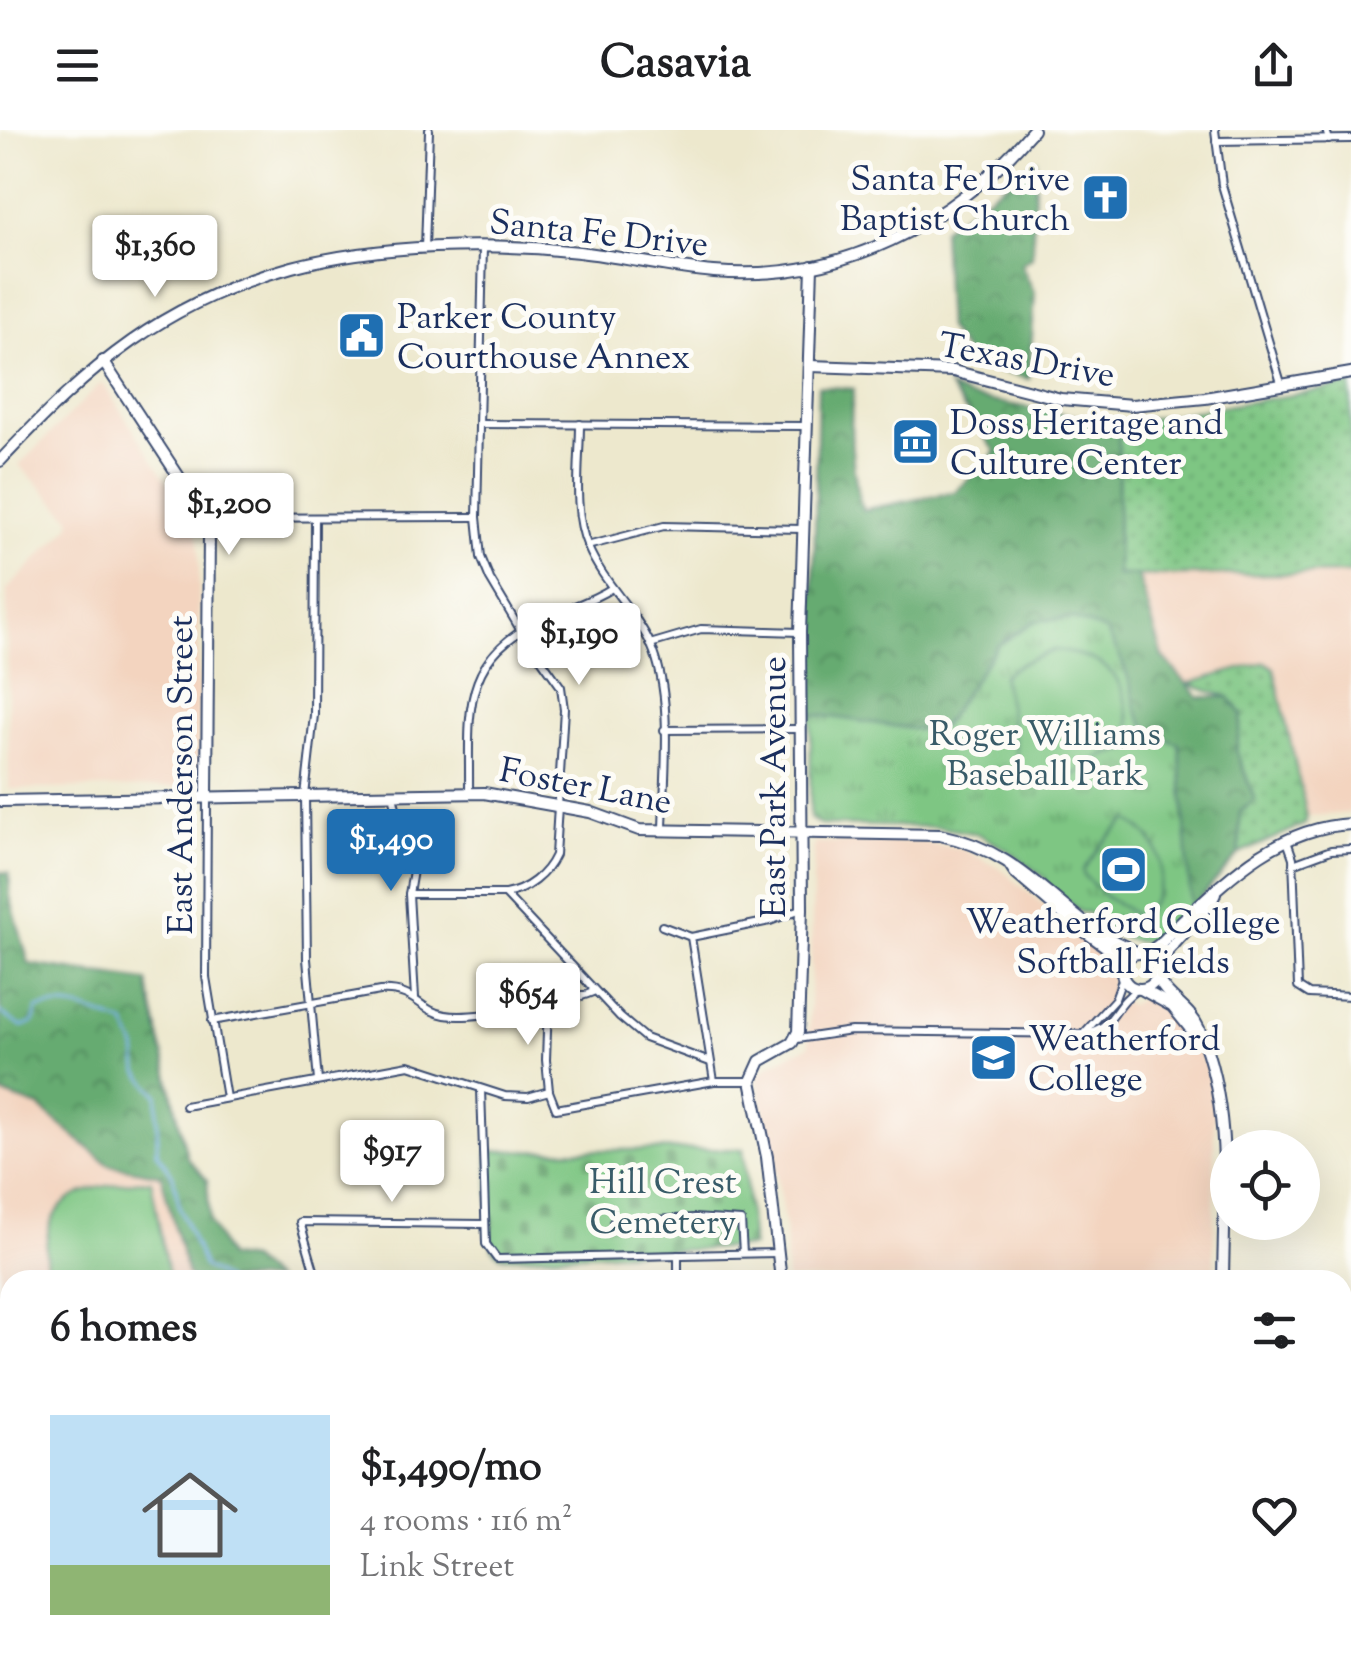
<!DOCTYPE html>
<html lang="en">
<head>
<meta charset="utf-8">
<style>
	:root { --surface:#fff; --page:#f2f2f2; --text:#202124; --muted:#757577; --accent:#1f6fb2 }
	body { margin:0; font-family:"Sorts Mill Goudy",serif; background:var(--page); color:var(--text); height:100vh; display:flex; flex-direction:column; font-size:38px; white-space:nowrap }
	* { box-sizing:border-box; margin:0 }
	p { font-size:32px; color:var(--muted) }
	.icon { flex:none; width:55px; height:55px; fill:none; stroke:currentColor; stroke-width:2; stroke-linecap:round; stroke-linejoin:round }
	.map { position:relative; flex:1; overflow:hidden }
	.panel { position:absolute; left:0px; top:1140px; width:1352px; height:390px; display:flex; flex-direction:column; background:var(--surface); border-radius:30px 30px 0 0; box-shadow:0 10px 40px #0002 }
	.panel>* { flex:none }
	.tools { position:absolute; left:1210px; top:1000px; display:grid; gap:20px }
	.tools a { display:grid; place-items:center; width:110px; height:110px; border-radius:50%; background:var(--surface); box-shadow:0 10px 40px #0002; font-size:50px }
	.price { position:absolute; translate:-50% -85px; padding:0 22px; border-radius:10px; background:#fff; color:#222; font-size:32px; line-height:65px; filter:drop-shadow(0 2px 5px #0008) }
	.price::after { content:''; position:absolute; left:50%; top:60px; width:30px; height:22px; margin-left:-15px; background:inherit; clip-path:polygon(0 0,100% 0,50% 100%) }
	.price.on { background:var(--accent); color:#fff }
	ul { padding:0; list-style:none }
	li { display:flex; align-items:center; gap:30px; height:250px; padding:0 50px }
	li span { display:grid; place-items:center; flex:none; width:280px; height:200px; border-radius:0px; color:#555 }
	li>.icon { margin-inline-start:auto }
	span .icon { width:120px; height:120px; fill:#fffc; stroke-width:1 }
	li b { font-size:42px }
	h2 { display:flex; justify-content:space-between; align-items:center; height:120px; padding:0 50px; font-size:42px }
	header { display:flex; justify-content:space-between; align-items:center; height:130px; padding:0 50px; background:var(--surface); font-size:45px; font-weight:700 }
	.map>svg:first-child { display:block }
	.built { fill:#f3d4bf }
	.grass { fill:url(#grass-dots); stroke:#4c7a70; stroke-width:2.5 }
	.forest { fill:url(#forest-crowns); stroke:#406d68; stroke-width:2.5 }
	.cemetery { fill:url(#cemetery-stones); stroke:#4c7a70; stroke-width:2.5 }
	.park { fill:url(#park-tufts); stroke:#4c7a70; stroke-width:2.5 }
	.garden { fill:#7ec683; stroke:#4c7a70; stroke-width:2.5 }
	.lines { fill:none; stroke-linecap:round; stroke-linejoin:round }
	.stream { stroke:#7db3eb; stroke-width:2.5 }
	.street-casing { stroke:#3a4b6f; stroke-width:10 }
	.secondary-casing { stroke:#3a4b6f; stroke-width:14 }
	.street { stroke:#fff; stroke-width:6 }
	.secondary { stroke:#fff; stroke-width:10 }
	.labels { text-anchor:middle; stroke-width:10; stroke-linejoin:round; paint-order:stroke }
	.poi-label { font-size:35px; fill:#1b2f5e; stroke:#fdfcf7; text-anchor:start }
	.street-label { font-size:35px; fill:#1b2f5e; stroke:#fdfcf7 }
	.park-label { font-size:35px; fill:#395c69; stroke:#fdfcf7 }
</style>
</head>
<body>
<header><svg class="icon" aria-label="menu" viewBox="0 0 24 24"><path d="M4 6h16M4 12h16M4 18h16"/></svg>Casavia<svg class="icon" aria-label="share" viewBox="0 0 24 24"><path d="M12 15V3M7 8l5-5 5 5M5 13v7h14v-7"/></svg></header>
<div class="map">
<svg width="1351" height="1530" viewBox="0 0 1351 1530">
	<defs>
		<pattern id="grass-dots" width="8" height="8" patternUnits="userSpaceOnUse" patternTransform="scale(2.5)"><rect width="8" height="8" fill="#7ec683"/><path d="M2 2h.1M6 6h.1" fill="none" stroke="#66a16e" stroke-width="1.8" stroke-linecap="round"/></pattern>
		<pattern id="forest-crowns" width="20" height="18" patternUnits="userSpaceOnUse" patternTransform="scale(2.5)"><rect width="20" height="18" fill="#66ab71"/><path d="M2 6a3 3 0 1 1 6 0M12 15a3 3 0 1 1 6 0" fill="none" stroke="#538c60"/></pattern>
		<pattern id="cemetery-stones" width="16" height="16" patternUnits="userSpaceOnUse" patternTransform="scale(2.5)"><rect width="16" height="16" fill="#7ec683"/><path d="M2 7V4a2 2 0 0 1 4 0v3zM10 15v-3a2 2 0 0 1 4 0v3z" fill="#66a16e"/></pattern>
		<pattern id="park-tufts" width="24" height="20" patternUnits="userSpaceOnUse" patternTransform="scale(2.5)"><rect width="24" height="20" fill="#7ec683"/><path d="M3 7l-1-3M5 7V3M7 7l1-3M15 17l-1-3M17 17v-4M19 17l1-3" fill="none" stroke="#66a16e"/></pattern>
	</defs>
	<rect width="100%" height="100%" fill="#fdfcf7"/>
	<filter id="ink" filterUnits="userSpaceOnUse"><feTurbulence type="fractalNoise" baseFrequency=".01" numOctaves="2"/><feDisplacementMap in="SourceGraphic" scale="20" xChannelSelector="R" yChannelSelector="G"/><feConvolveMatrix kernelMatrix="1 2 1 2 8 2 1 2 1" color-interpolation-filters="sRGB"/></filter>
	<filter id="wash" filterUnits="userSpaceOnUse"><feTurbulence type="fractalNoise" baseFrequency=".0048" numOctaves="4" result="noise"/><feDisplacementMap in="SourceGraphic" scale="40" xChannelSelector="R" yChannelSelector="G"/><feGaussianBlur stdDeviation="2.25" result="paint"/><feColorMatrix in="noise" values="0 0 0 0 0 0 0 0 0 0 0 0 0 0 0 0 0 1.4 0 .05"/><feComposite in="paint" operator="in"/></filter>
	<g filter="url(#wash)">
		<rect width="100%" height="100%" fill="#ede8cd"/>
		<g class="built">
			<path d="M 102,252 L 195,394 L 199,420 L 198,657 L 9,659 L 7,460 L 71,395 L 71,388 L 19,335 Z"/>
			<path d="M 1351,443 L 1351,683 L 1307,686 L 1274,538 L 1265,532 L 1186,554 L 1163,527 L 1138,445 Z"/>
			<path d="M 921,712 L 962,719 L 1001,739 L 1110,831 L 1113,841 L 1111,862 L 1129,875 L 1142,868 L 1159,874 L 1191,906 L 1207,940 L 1214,985 L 1214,1150 L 787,1150 L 785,1098 L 773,1019 L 757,950 L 761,942 L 771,934 L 809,916 L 814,713 Z"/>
			<path d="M 0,963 L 39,976 L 109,1035 L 161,1044 L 226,1150 L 10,1150 L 10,1520 L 457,1520 L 457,1530 L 0,1530 Z"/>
			<path d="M 1343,1207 L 1351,1207 L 1351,1530 L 1216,1530 L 1218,1520 L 1342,1520 Z"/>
		</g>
		<g class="grass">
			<path d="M 1351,255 L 1351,443 L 1117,446 L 1119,294 Z"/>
			<path d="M 1265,532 L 1274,538 L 1307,686 L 1305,694 L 1239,724 L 1240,682 L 1255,670 L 1236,620 L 1242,584 L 1229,567 L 1186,554 Z"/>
		</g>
		<g class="forest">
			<path d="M 1036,31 L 1032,127 L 1021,134 L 1035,164 L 1029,249 L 974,235 L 947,198 L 942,99 Z"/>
			<path d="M 818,256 L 854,259 C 848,299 852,341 862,380 L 955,362 L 996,322 L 949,258 L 969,267 L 1119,294 L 1117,445 L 1138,445 L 1163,527 L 1199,567 L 1229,567 L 1242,584 L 1236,620 L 1255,670 L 1240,682 L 1239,724 L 1191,779 L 1178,614 C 1133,598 1136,580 1124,537 L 997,516 L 942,597 L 926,601 L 811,584 Z"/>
			<path d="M 0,742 L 9,743 L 10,767 L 29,834 L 147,851 L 187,1027 L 207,1050 L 210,1092 L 228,1127 L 250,1130 L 274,1150 L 192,1150 L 187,1144 L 161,1045 L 109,1035 L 39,977 L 0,963 Z"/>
			<path d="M 429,1520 L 539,1520 L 523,1530 L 430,1530 Z"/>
		</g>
		<path class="cemetery" d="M 743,1019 L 752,1117 L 510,1127 L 499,1125 L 492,1118 L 488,1021 Z"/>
		<path class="park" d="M 1070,488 L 1106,501 C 1112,512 1119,524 1124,536 C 1141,579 1127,596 1179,614 L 1191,779 C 1180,788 1166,805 1152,810 C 1131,819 1101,795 1086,782 L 1081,783 L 1046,754 L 1045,748 L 1009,721 L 978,704 L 938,697 L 820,695 L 810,688 L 811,584 L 926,601 L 942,597 L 997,516 L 1035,491 Z"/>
		<g class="garden">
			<path d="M 1054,520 C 1094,526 1120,535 1127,579 C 1130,594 1132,605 1128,619 L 1102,626 L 1074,645 L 1033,656 L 1022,649 C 1013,615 1011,580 1002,546 L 1019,534 Z"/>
			<path d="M 1127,690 C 1167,710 1173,758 1139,787 L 1106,767 L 1084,746 L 1083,740 L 1106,710 Z"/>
			<path d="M 151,1050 L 169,1150 L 48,1150 C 36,1062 80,1058 151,1050 Z"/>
		</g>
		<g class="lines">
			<g class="stream">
				<path d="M 0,882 L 22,897 L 33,893 L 37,879 C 71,870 93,883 125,894 L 136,918 L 138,942 L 158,965 L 157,1022 L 173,1046 L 180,1079 L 204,1137 L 226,1150"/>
				<path d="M 458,1520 L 459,1530"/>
			</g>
		</g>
	</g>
	<g filter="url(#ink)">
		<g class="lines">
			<defs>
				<g id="street">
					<path d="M 1215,0 L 1222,55 L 1281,253"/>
					<path d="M 1326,0 L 1329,10"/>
					<path d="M 1216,11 L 1351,9"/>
					<path d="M 483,117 L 477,387 L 481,427 L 490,449 L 521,501 L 561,557 L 564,579 L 555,725 C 546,745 527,760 505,764 L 620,887 L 645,908 L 710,932"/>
					<path d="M 425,118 L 429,0"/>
					<path d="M 480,294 L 808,296"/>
					<path d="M 580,294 C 580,332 572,381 588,417 C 603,453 635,480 651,515 C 674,566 664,645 663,700"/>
					<path d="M 206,388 L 477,387"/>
					<path d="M 315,389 L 314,585 L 305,666 L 307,829 L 318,951"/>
					<path d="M 587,416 L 664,396 L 803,399"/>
					<path d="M 650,514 L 701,499 L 799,502"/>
					<path d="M 664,600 L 800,599"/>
					<path d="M 469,663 C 470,584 458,530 541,490 C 565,478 589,473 612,458"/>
					<path d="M 393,665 L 400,695 L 415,715 L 416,723 L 409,764 L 415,868"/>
					<path d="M 207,667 L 206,847 L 226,968"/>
					<path d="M 1287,711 L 1293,728 L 1298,857 L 1309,864 L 1351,866"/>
					<path d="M 1293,734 L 1331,720 L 1351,719"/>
					<path d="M 409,764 L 505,764"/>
					<path d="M 662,796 L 691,807"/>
					<path d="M 548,873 L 546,930 L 549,961"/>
					<path d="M 212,891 L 380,861 C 417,859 417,880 445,885 C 472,890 567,873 593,862"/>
					<path d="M 1084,903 L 1115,869 L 1123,847"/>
					<path d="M 797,909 L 851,901 L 1084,904 C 1119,895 1111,876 1138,859"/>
					<path d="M 714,951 L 691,807 L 770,791 L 801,779"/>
					<path d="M 481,959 L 486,1114 L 497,1129 L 779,1123"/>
					<path d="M 185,976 L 409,935 L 505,966 L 528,967 L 549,961 L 556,979 L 714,951 L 751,951"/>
					<path d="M 613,1092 L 694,1088 L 741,1091 L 743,1123"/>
					<path d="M 678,1125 L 678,1150"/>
					<path d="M 317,1150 L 300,1092 L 484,1094"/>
					<path d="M 0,1286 L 10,1286"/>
					<path d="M 622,1520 L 623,1530"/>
					<path d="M 145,1530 L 153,1520"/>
				</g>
				<g id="secondary">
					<path d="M 103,231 L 206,388 L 209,401 L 207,667"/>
					<path d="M 810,236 L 953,241 L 1061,269 L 1132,275 L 1205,268 L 1351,243"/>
					<path d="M 0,331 C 89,236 164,172 292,137 C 380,114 489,112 579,122 C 624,127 668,138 714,142 C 840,153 953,94 1033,0"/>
					<path d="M 0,671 L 484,663 L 590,682 L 639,700 L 940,705 C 1008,719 1038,757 1090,797 C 1104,808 1122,814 1138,823"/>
					<path d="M 1010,735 L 1016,744 L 1072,792 L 1109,819 L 1118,829 L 1122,843"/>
					<circle cx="1140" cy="841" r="18"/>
					<path d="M 1144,824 C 1163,816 1170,801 1185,788 C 1233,743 1282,697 1351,694"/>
					<path d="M 1158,840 L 1167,822 L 1210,774 L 1215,764"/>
					<path d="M 1157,846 C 1165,868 1190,877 1199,899 C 1232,977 1224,1067 1223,1150"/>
					<path d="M 1143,860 L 1172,876 L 1200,911"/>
					<path d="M 781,1150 L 767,1027 L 751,951 L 760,931 L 792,913 L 798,902 L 802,779 L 800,502 L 812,136"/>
					<path d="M 807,1530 L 807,1520"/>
					<path d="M 1208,1530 L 1210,1520"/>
				</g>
			</defs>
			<use href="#street" class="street-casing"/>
			<use href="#secondary" class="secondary-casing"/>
			<use href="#street" class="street"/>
			<use href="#secondary" class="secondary"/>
		</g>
	</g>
	<defs>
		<symbol id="church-square" viewBox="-11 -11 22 22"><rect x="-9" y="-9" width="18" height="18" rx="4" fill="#1f6fb2" stroke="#fdfcf7"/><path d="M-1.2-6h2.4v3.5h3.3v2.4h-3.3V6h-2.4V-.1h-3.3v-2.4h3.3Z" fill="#fff"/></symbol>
		<symbol id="civic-square" viewBox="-11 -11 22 22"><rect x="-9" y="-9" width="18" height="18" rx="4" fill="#1f6fb2" stroke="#fdfcf7"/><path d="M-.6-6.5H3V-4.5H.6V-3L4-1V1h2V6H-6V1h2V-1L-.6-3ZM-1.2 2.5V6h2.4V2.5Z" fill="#fff"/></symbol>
		<symbol id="museum-square" viewBox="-11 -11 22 22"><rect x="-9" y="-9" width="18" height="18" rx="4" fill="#1f6fb2" stroke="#fdfcf7"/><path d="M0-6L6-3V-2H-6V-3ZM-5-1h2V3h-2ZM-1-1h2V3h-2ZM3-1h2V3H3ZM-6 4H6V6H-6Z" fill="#fff"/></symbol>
		<symbol id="stadium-square" viewBox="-11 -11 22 22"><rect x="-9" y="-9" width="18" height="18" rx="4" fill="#1f6fb2" stroke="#fdfcf7"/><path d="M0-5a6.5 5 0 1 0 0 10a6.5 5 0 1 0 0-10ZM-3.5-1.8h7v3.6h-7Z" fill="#fff"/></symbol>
		<symbol id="university-square" viewBox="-11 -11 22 22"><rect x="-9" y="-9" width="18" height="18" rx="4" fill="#1f6fb2" stroke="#fdfcf7"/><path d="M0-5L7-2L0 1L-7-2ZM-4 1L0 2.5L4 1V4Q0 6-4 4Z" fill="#fff"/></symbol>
	</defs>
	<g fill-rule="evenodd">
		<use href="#church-square" x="1078" y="40" width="55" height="55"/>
		<use href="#civic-square" x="334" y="178" width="55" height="55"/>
		<use href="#museum-square" x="888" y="284" width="55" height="55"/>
		<use href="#stadium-square" x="1096" y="712" width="55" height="55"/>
		<use href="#university-square" x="966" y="900" width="55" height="55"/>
	</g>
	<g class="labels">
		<g class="poi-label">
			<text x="1070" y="60" text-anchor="end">Santa Fe Drive<tspan x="1070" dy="40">Baptist Church</tspan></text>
			<text x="397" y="198">Parker County<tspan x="397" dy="40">Courthouse Annex</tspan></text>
			<text x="950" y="304">Doss Heritage and<tspan x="950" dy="40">Culture Center</tspan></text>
			<text x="1123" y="803" text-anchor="middle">Weatherford College<tspan x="1123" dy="40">Softball Fields</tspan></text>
			<text x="1028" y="920">Weatherford<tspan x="1028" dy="40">College</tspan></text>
		</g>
		<g class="street-label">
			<text transform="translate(599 102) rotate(6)" y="12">Santa Fe Drive</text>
			<text transform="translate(1027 229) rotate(10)" y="12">Texas Drive</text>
			<text transform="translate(180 645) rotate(-90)" y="12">East Anderson Street</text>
			<text transform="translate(586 655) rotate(11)" y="12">Foster Lane</text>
			<text transform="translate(773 657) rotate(-90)" y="12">East Park Avenue</text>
		</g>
		<g class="park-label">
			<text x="1045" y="615">Roger Williams<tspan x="1045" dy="40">Baseball Park</tspan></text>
			<text x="663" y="1063">Hill Crest<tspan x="663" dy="40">Cemetery</tspan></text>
		</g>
	</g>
</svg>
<div class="tools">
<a><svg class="icon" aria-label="locate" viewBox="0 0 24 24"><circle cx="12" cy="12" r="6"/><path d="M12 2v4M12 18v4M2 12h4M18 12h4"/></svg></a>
</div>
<b class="price" style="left:155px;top:170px">$1,360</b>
<b class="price" style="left:229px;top:428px">$1,200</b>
<b class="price" style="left:579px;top:558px">$1,190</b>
<b class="price on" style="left:391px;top:764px">$1,490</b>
<b class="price" style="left:528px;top:918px">$654</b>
<b class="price" style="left:392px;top:1075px">$917</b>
<section class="panel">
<h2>6 homes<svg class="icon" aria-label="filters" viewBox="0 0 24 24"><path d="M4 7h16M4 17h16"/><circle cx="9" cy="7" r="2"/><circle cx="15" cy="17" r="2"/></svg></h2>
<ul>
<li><span style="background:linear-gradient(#bfe0f5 75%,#8fb573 0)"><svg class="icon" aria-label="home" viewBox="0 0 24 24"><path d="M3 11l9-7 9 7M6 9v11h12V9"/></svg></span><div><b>$1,490/mo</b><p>4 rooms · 116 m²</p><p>Link Street</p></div><svg class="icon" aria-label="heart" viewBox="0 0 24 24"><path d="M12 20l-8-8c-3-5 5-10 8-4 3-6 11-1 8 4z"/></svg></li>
</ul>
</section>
</div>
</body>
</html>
